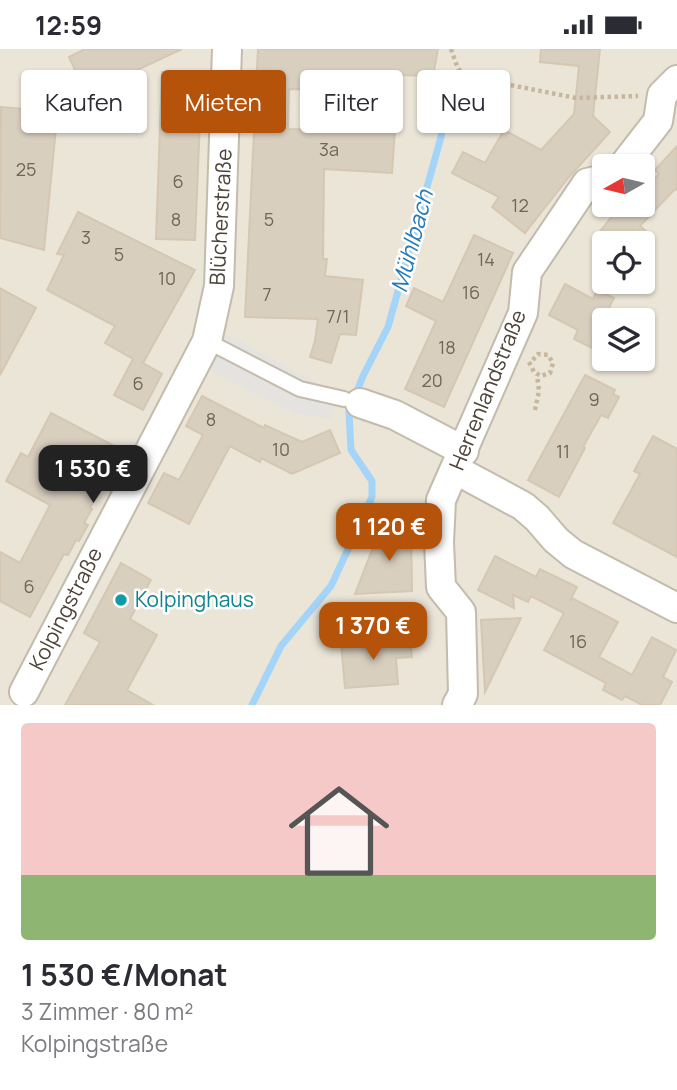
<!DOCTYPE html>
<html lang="de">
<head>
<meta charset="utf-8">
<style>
	:root { --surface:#fff; --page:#f7f7f7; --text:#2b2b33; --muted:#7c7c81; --accent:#b45309 }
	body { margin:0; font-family:Manrope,sans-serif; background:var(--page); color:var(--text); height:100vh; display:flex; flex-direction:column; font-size:26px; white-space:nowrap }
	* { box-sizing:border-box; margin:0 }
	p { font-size:23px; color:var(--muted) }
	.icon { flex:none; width:38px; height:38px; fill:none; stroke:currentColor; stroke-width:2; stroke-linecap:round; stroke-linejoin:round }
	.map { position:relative; height:656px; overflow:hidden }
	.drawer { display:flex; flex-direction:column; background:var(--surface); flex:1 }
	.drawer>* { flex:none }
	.guide { position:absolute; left:21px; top:21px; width:635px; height:63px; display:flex; gap:14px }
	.needle { width:46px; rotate:262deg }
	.controls { position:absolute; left:592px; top:105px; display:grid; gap:14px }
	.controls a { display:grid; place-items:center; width:63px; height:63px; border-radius:7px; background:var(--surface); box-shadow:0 2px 5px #0004; font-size:35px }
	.price { position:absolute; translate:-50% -60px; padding:0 16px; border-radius:14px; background:var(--accent); color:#fff; font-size:23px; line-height:46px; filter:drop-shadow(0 2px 4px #0008) }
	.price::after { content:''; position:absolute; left:50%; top:42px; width:21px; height:16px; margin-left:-10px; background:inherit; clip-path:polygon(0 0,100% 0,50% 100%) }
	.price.selected { background:#222; color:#fff }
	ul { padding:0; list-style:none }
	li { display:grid; align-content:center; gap:14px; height:371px; padding:0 21px }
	li span { display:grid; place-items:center; height:217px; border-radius:7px; color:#555 }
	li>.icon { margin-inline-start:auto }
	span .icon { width:126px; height:126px; fill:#fffc; stroke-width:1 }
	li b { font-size:30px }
	.tag { padding:0 24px; border-radius:7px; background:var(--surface); box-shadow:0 2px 5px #0004; font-size:24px; line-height:63px }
	.tag.selected { background:var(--accent); color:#fff }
	.status { display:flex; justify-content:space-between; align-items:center; height:49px; padding:0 35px; background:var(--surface); direction:ltr }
	.status svg { height:19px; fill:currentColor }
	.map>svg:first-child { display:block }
	.residential { fill:#ebe5d8; fill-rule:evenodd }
	.parking { fill:#e5e3df }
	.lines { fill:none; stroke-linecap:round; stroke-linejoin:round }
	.stream { stroke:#a4d4f7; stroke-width:7 }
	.building { fill:#d9cfbf; stroke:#d5c7b2; stroke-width:2 }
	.lane-casing { stroke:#c3bbac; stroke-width:18 }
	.street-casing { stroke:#c3bbac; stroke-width:32 }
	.path { stroke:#c6b79c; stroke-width:4.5; stroke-dasharray:3.5 3.5; stroke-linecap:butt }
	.lane { stroke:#fff; stroke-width:14 }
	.street { stroke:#fff; stroke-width:28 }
	.culture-dot { fill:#0f9aa8; stroke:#fff; stroke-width:2.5 }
	.labels { text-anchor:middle; stroke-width:5; stroke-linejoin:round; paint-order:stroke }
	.number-label { font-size:18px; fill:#6f675a }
	.street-label { font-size:21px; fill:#4c4438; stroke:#fff }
	.culture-label { font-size:21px; fill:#0d838f; stroke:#fff; text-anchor:start }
	.water-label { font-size:23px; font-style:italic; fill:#257ab9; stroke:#fff }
</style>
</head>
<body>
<div class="status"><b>12:59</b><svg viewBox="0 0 49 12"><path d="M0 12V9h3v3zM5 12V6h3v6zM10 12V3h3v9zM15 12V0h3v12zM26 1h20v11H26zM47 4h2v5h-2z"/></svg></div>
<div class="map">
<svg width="677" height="656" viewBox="0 0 677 656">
	<rect width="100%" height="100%" fill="#f6f3eb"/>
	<path class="residential" d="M 0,0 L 677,0 L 677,656 L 0,656 ZM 604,117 L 642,117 L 642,156 L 604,156 ZM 604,194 L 642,194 L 642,233 L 604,233 ZM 604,271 L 642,271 L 642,310 L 604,310 Z"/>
	<path class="parking" d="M 225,286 L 235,289 L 330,342 L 335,354 L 331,370 L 296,365 L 205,320 Z"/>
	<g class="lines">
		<path class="stream" d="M 252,656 L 281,597 L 331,537 L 372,448 L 372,432 L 351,401 L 349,363 L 363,327 L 388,278 L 441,88 L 449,29"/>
	</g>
	<g class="building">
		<path d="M 85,0 L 182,0 L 86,45 L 69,8 Z"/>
		<path d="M 258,0 L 438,0 L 433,27 L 330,24 L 328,41 L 289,40 L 288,80 L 348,81 L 349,63 L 396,66 L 392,124 L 324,120 L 323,210 L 327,210 L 325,227 L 363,231 L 356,286 L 340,285 L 331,314 L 310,308 L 315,292 L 318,270 L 245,268 Z"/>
		<path d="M 541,0 L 600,0 L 593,67 L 610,83 L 569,128 L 525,184 L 492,158 L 499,148 L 452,124 L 463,103 L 485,114 L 504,81 L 541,101 L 574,65 L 579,17 L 540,13 Z"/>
		<path d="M 162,23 L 202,24 L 195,191 L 156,190 Z"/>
		<path d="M 1,58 L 34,61 L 33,67 L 57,69 L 44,201 L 0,189 Z"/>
		<path d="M 677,97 L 677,141 L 675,140 L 640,177 L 647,183 L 638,194 L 607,194 L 597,186 L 621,156 L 642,156 L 642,143 L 659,125 L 655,121 Z"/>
		<path d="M 78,163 L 195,221 L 143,314 L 162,325 L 143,361 L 114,346 L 133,310 L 105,294 L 115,277 L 47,241 L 64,206 L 57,205 Z"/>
		<path d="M 474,186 L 513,204 L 444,358 L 405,340 L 436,272 L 406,257 L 414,239 L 443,253 Z"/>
		<path d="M 565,235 L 593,250 L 597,241 L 614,249 L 604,269 L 604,290 L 598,302 L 574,290 L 578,281 L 549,266 Z"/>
		<path d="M 0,239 L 36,259 L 0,326 Z"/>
		<path d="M 585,326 L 615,341 L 613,345 L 619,348 L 608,369 L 601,366 L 583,398 L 585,399 L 559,448 L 528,431 Z"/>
		<path d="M 202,347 L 264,379 L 265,376 L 302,393 L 330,381 L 340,404 L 292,425 L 261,409 L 260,413 L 230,397 L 189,475 L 148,454 L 164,424 L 179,431 L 203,386 L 186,377 Z"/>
		<path d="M 51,364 L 120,400 L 90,459 L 92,460 L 84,474 L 88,476 L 79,492 L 76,491 L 68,506 L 64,505 L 30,568 L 0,552 L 0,503 L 20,514 L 50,456 L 6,432 L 21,404 L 28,408 Z"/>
		<path d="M 653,387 L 677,400 L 677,508 L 613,474 L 640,425 L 634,422 Z"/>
		<path d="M 411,477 L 412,542 L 355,545 L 381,478 Z"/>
		<path d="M 495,507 L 536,528 L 540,520 L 577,538 L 570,552 L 572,549 L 618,573 L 599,608 L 632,626 L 652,588 L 676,601 L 663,628 L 672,633 L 660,656 L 642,656 L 625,647 L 622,651 L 603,641 L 606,634 L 544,601 L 564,564 L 531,547 L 528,553 L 513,546 L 514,559 L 478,541 Z"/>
		<path d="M 121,514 L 151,531 L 130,570 L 157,586 L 127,641 L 153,656 L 65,656 L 100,593 L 84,584 Z"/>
		<path d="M 521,569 L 485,643 L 481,571 Z"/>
		<path d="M 410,589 L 412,608 L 396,609 L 398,635 L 345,639 L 341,594 Z"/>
	</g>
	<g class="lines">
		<defs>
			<path id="lane" d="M 207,292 L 300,340 L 344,350"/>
			<g id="street">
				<path d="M 623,117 L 658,72 L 662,46 L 677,31"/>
				<path d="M 360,354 L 395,366 L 464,402"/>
				<path d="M 456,421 L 523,457 L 537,469 L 556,491 L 573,505 L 677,559"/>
				<path d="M 24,643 L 207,292 L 219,237 L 227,0"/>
				<path d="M 457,656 L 463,645 L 461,563 L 441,538 L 439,493 L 441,451 L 523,264 L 527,223 L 587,134 L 604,130"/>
			</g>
		</defs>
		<use href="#lane" class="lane-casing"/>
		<use href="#street" class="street-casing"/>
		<g class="path">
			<path d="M 451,0 L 458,20 L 467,26 L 490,32 L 576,49 L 638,47"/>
			<path d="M 529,313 L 534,323 L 541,327 L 550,324 L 553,314 L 548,306 L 538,305 L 531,313"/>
			<path d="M 535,361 L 539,342 L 537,326"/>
		</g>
		<use href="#lane" class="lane"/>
		<use href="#street" class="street"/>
	</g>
	<circle class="culture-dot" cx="121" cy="551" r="7"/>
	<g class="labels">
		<g class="number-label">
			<text x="329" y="107">3a</text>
			<text x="26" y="127">25</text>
			<text x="178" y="139">6</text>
			<text x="520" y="163">12</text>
			<text x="176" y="177">8</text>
			<text x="269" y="177">5</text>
			<text x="86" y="195">3</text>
			<text x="119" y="212">5</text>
			<text x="486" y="217">14</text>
			<text x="167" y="236">10</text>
			<text x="471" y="250">16</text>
			<text x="267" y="252">7</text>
			<text x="338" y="274">7/1</text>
			<text x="447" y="305">18</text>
			<text x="432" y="338">20</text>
			<text x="138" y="341">6</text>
			<text x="594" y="357">9</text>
			<text x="211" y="377">8</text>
			<text x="281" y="407">10</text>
			<text x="563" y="409">11</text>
			<text x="29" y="544">6</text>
			<text x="578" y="599">16</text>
		</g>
		<g class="street-label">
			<text transform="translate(221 168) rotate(-87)" y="7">Blücherstraße</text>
			<text transform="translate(488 341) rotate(-68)" y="7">Herrenlandstraße</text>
			<text transform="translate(66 560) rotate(-63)" y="7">Kolpingstraße</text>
		</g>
		<g class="culture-label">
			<text x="135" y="558">Kolpinghaus</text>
		</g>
		<g class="water-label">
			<text transform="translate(412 192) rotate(-75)" y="8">Mühlbach</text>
		</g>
	</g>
</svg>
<div class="controls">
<a><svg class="needle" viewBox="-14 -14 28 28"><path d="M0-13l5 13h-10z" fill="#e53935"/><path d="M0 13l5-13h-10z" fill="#7c7c81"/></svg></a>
<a><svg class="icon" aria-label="locate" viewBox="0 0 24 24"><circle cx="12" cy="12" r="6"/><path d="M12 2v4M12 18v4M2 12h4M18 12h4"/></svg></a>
<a><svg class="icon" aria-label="layers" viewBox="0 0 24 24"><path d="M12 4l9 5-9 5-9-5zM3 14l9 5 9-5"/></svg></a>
</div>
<b class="price selected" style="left:93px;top:456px">1 530 €</b>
<b class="price" style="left:389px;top:514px">1 120 €</b>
<b class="price" style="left:373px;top:613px">1 370 €</b>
<div class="guide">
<a class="tag">Kaufen</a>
<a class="tag selected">Mieten</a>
<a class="tag">Filter</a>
<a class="tag">Neu</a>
</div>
</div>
<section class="drawer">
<ul>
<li><span style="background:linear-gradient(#f6c9c9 70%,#8fb573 0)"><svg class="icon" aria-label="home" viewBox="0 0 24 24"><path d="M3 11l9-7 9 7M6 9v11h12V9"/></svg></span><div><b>1 530 €/Monat</b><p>3 Zimmer · 80 m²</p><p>Kolpingstraße</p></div></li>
</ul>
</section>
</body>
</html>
